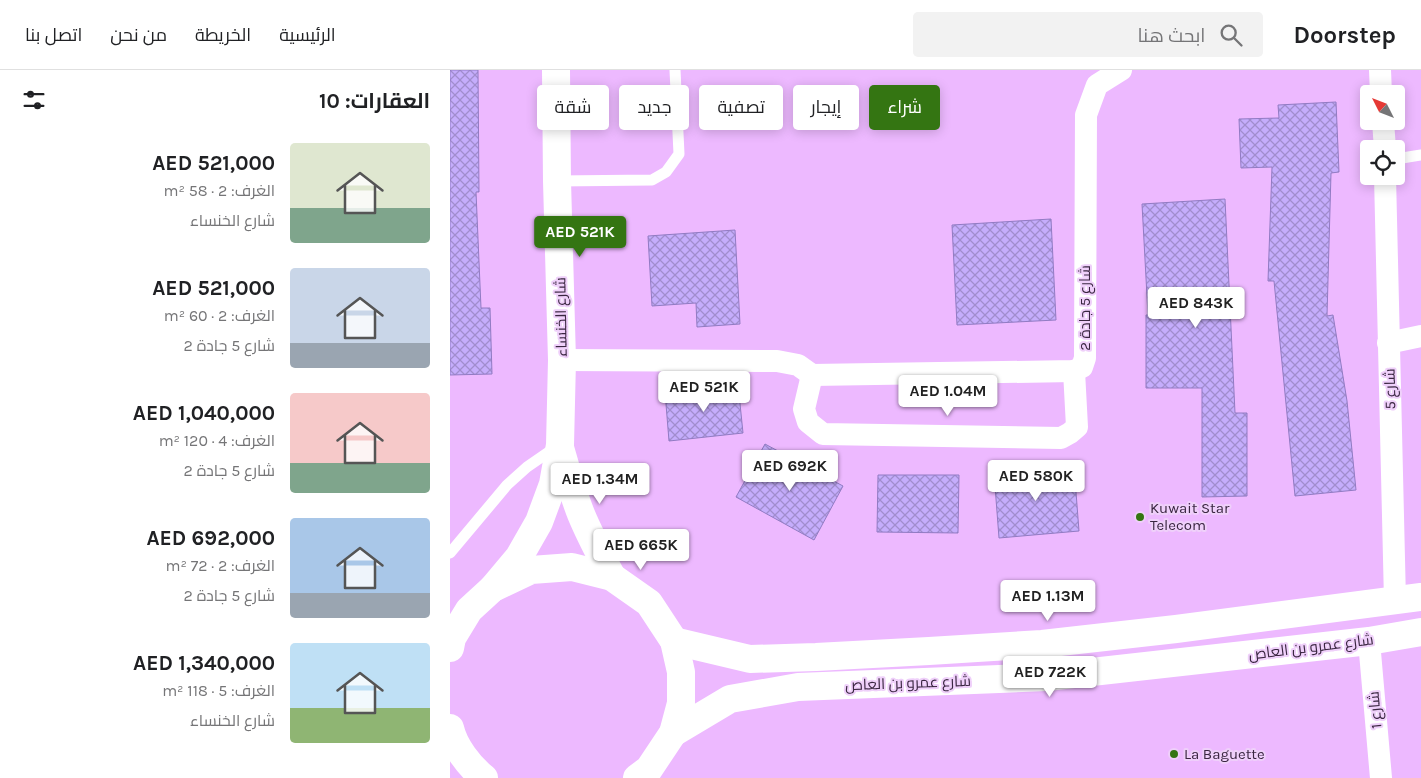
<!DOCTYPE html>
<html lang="ar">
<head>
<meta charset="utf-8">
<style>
	:root { --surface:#fff; --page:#f2f2f2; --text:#202124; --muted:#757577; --line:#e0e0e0; --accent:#347512 }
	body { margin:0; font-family:Karla,Cairo,sans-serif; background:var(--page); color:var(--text); direction:rtl; height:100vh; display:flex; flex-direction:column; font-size:19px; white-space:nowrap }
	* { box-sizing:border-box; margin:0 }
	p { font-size:16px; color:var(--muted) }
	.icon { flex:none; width:28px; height:28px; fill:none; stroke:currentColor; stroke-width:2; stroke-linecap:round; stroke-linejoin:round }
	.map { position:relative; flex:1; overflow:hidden; direction:ltr }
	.side { display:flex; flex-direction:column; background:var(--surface); width:450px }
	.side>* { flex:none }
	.guide { position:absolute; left:15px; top:15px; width:475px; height:45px; direction:rtl; display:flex; gap:10px }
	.needle { width:32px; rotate:312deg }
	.fabs { position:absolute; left:910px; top:15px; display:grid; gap:10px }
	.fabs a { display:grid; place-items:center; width:45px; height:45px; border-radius:5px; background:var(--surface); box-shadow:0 2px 12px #0003; font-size:25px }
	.price { position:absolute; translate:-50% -42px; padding:0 11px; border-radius:5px; background:#fff; color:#222; font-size:16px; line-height:32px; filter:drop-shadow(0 1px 2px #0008) }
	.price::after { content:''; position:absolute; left:50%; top:30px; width:15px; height:11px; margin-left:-8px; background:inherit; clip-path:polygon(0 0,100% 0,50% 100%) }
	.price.selected { background:var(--accent); color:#fff }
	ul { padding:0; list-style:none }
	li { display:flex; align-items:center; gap:15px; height:125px; padding:0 20px }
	li span { display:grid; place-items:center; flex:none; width:140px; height:100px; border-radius:5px; color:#555 }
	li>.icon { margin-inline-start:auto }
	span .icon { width:60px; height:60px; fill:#fffc; stroke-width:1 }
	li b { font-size:21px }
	h2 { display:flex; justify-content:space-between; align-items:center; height:60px; padding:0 20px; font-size:21px }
	.pill { padding:0 18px; border-radius:5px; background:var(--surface); box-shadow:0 2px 12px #0003; font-size:18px; line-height:45px }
	.pill.selected { background:var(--accent); color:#fff }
	header { display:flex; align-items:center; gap:30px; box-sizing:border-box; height:70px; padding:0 25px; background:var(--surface); border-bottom:1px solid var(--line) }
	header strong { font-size:24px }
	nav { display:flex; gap:28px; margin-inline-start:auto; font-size:18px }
	.search { width:350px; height:45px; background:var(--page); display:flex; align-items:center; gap:12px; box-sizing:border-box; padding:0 18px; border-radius:5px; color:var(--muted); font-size:19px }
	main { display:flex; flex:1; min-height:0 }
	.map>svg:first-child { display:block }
	.building { fill:url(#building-cross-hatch); stroke:#917bc3 }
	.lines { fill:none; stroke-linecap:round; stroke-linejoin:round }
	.lane { stroke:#fff; stroke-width:11 }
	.street { stroke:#fff; stroke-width:22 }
	.secondary { stroke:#fff; stroke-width:28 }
	.poi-dot { fill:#347512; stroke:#efd0fa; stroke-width:2 }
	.labels { text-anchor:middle; stroke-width:4; stroke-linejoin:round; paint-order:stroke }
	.street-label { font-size:15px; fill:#3a2641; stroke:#efd0fa }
	.poi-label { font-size:15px; fill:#3a2641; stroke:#efd0fa; text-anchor:start }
</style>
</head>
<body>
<header>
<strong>Doorstep</strong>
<div class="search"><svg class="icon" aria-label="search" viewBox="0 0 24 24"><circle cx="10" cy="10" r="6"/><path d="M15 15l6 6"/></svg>ابحث هنا</div>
<nav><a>الرئيسية</a><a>الخريطة</a><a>من نحن</a><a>اتصل بنا</a></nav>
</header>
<main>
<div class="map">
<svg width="971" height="708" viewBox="0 0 971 708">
	<defs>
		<pattern id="building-cross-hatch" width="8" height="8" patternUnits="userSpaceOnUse" patternTransform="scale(1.25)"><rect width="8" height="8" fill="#c5adfc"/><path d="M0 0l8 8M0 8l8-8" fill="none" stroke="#a18dce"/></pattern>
	</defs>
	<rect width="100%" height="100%" fill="#edb9ff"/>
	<g class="building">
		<path d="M 0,0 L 28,0 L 29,122 L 26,122 L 31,238 L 40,238 L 42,304 L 0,305 Z"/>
		<path d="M 886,32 L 889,102 L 881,103 L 877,246 L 883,245 L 897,331 L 906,420 L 845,426 L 824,211 L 818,211 L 822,97 L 791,98 L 789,49 L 829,48 L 828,35 Z"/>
		<path d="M 775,129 L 785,343 L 797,343 L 797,426 L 752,427 L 752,318 L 696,318 L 696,245 L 698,245 L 692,134 Z"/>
		<path d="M 601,149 L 606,250 L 507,255 L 502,155 Z"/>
		<path d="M 285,160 L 290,254 L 247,257 L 246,233 L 202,236 L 198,166 Z"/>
		<path d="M 288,314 L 293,363 L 219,371 L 215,322 Z"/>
		<path d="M 315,374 L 393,416 L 364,470 L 286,427 Z"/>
		<path d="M 624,396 L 629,461 L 549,468 L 544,403 Z"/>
		<path d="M 428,405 L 509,405 L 508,463 L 427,462 Z"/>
	</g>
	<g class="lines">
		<g class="lane">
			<path d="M 946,89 L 971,85"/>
			<path d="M 107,111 L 202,110 L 216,102 L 229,84 L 225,0"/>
			<path d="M 0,483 L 57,415 L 77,397 L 106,377"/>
		</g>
		<g class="street">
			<path d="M 930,0 L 931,24"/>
			<path d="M 933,51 L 935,79"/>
			<path d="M 935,106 L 945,531"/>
			<path d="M 938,273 L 971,266"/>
			<path d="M 112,290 L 327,291 L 348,295 L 362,305 L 624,301 L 632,297 L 635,288 L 636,45 L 647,15 L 671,0"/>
			<path d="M 362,305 L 354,339 L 358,352 L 373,364 L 611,368 L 620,363 L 627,357 L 624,301"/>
			<path d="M 919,571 L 931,708"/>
		</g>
		<g class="secondary">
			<path d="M 111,381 C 117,402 123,424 131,444 C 140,466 151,486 162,507"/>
			<path d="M 43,518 L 69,487 L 89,452 L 103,414 L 110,375 L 112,290 L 107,111 L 106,0"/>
			<path d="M 224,571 L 300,589 L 366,587 L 479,581 L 592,574 L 726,559 L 971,527"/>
			<path d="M 0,578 L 2,568 L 19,540 L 43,518 L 81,500 L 122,497 L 162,507 L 199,533 L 224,571 L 231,602 L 231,633 L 223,663 L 199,699 L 187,708"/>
			<path d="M 0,658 C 4,676 19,696 34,708"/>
			<path d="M 223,663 L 280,629 L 348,617 L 597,607 L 919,571 L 971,562"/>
		</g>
	</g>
	<g class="poi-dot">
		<circle cx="690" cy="447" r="5"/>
		<circle cx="724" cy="684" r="5"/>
	</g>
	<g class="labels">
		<g class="street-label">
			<text transform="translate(635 238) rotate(-90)" y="5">شارع 5 جادة 2</text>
			<text transform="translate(111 247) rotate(-91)" y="5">شارع الخنساء</text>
			<text transform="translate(940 319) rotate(-91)" y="5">شارع 5</text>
			<text transform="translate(861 577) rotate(-7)" y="5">شارع عمرو بن العاص</text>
			<text transform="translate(458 613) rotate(-2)" y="5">شارع عمرو بن العاص</text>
			<text transform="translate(925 640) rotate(-95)" y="5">شارع 1</text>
		</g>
		<g class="poi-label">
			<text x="700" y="443">Kuwait Star<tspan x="700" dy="17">Telecom</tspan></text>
			<text x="734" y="689">La Baguette</text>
		</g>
	</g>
</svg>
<div class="fabs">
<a><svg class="needle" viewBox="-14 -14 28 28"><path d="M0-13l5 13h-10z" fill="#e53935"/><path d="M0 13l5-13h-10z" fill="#757577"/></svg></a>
<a><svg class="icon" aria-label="locate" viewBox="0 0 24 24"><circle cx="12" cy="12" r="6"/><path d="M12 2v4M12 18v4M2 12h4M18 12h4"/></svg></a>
</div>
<b class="price selected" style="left:130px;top:188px">AED 521K</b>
<b class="price" style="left:746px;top:259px">AED 843K</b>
<b class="price" style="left:254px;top:343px">AED 521K</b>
<b class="price" style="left:498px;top:347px">AED 1.04M</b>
<b class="price" style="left:340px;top:422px">AED 692K</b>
<b class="price" style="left:586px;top:432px">AED 580K</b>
<b class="price" style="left:150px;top:435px">AED 1.34M</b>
<b class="price" style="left:191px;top:501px">AED 665K</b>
<b class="price" style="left:598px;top:552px">AED 1.13M</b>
<b class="price" style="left:600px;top:628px">AED 722K</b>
<div class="guide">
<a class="pill selected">شراء</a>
<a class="pill">إيجار</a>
<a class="pill">تصفية</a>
<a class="pill">جديد</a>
<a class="pill">شقة</a>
</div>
</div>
<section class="side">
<h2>العقارات: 10<svg class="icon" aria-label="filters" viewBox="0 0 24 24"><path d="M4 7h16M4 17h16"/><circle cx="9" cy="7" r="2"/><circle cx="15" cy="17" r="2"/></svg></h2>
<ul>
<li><span style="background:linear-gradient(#dfe7d0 65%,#7fa58c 0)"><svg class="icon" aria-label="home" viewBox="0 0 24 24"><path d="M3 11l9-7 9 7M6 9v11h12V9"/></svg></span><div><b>AED 521,000</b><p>الغرف: 2 · 58 m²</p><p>شارع الخنساء</p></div></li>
<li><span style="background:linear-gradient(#c9d6e8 75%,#9aa5b1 0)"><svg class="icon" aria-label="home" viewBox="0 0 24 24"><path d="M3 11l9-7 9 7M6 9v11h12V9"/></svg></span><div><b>AED 521,000</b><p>الغرف: 2 · 60 m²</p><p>شارع 5 جادة 2</p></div></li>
<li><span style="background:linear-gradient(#f6c9c9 70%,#7fa58c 0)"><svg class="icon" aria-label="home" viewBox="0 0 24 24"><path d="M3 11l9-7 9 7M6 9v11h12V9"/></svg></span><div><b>AED 1,040,000</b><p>الغرف: 4 · 120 m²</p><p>شارع 5 جادة 2</p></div></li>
<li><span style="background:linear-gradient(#a9c7e8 75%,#9aa5b1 0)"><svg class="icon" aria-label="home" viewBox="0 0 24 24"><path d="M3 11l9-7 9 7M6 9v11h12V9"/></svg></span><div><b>AED 692,000</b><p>الغرف: 2 · 72 m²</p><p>شارع 5 جادة 2</p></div></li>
<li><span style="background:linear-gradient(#bfe0f5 65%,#8fb573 0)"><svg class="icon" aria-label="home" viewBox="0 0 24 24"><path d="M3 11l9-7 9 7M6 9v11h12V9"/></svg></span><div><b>AED 1,340,000</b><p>الغرف: 5 · 118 m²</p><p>شارع الخنساء</p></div></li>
</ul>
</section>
</main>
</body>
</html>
